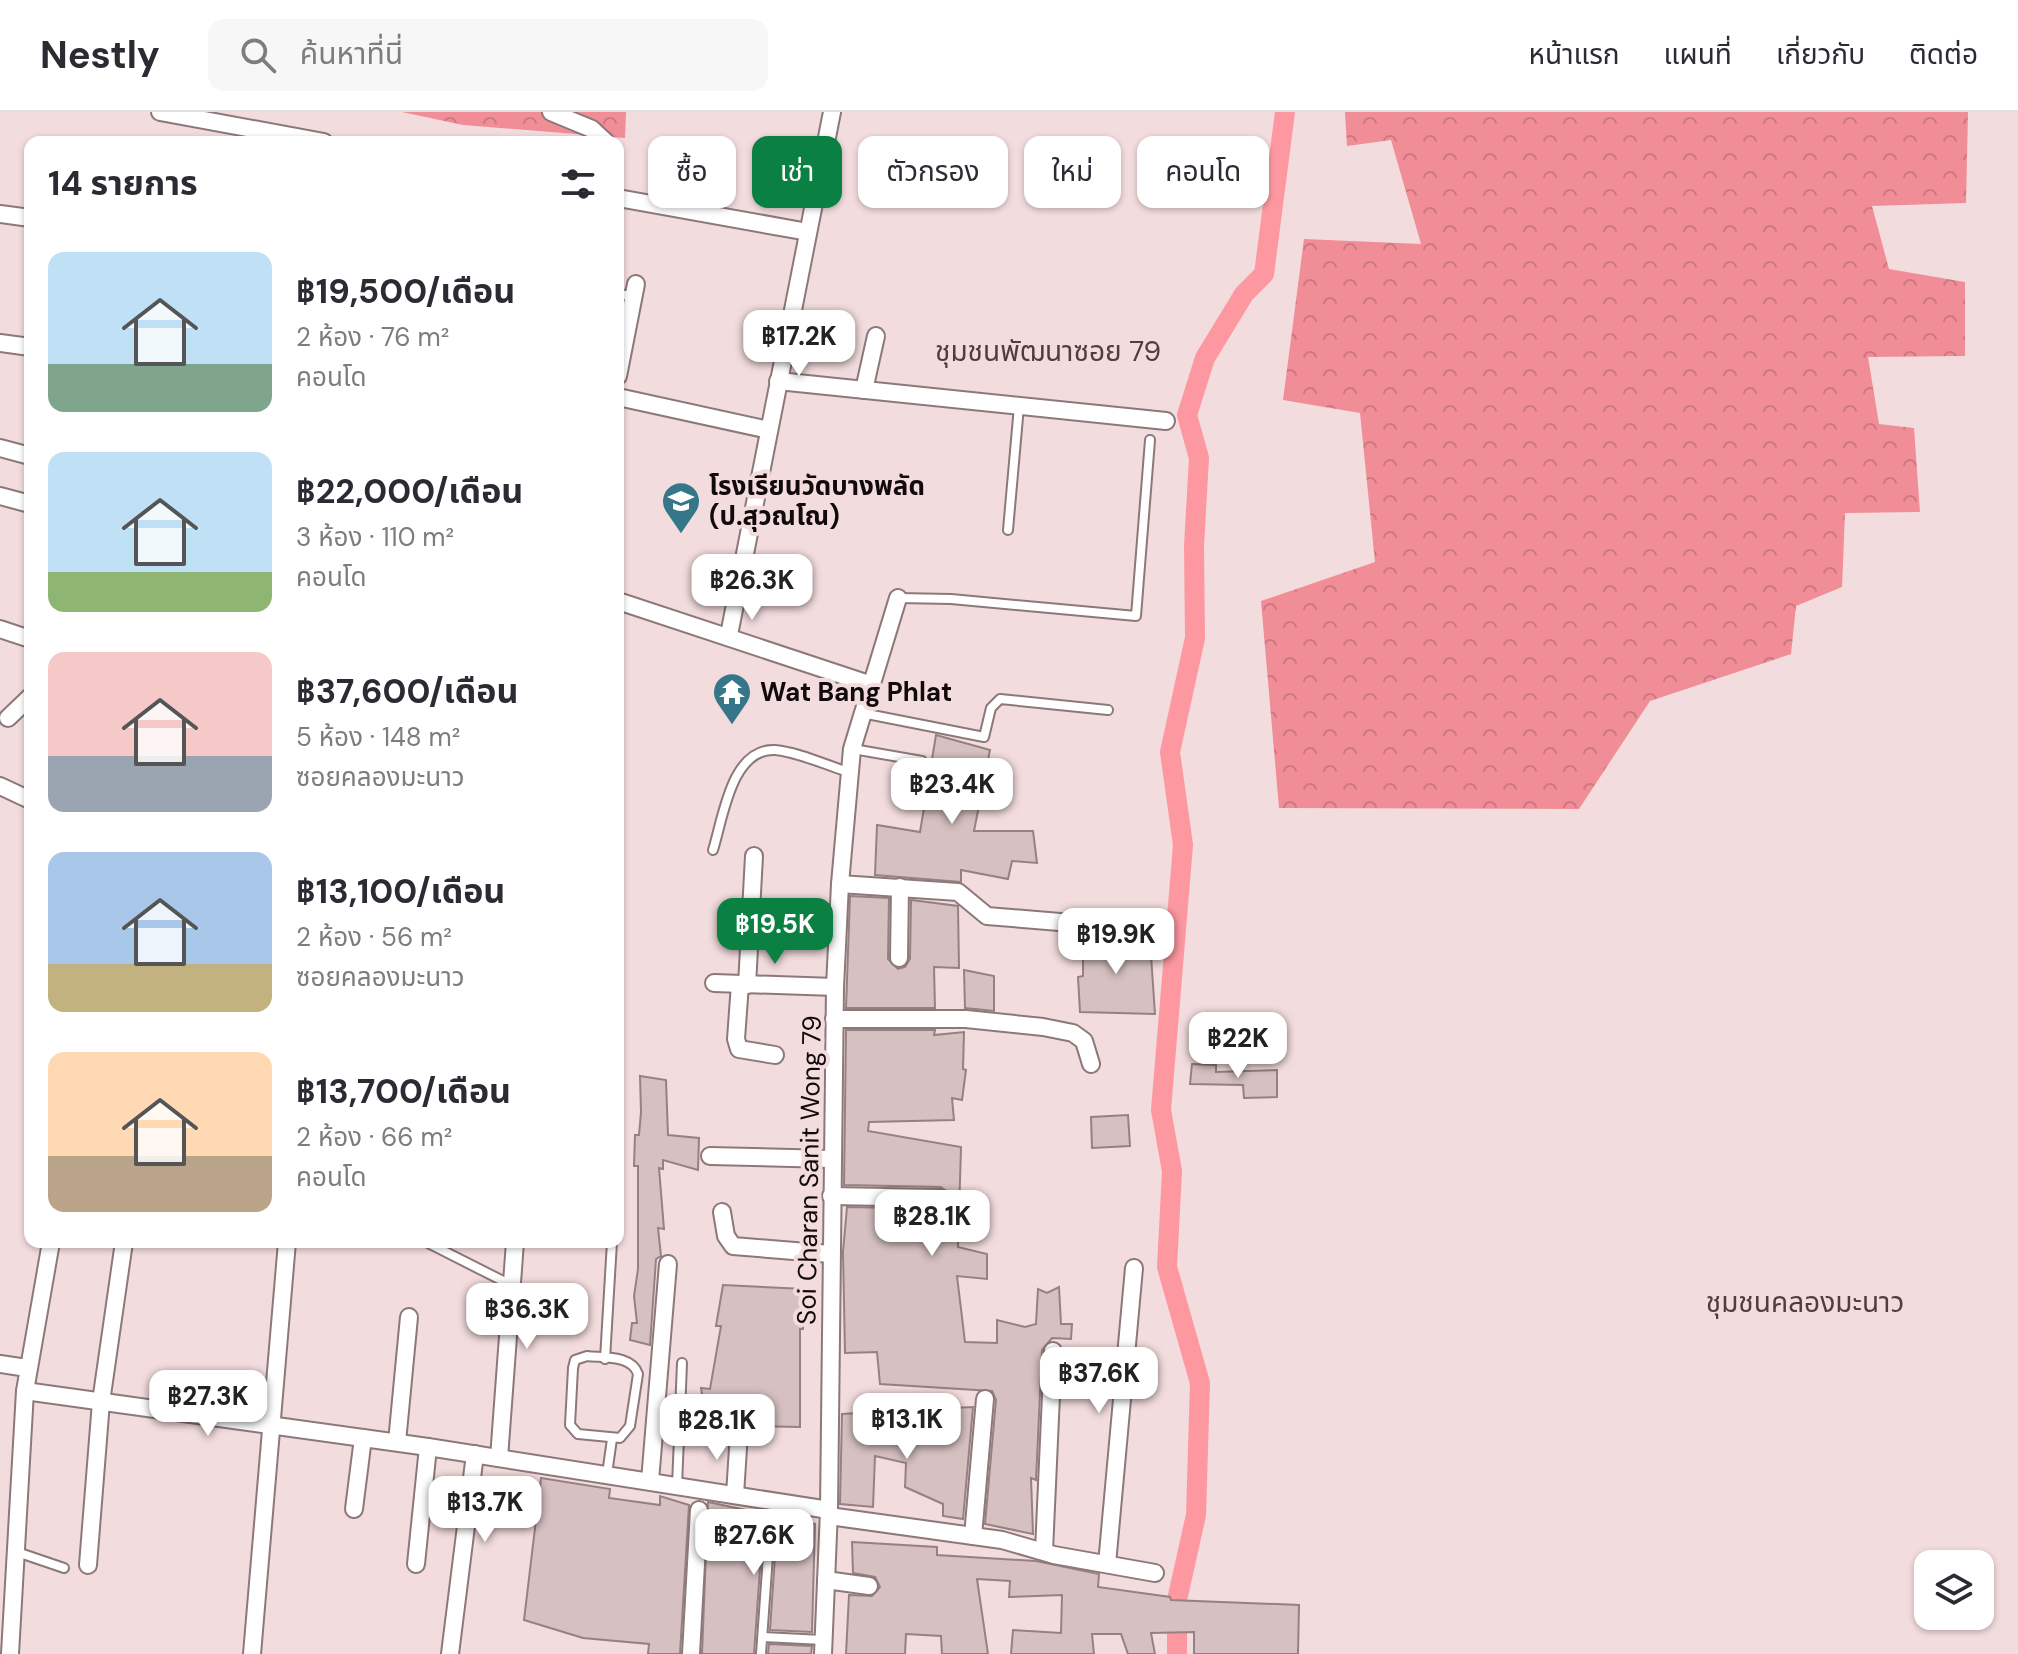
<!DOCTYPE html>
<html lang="th">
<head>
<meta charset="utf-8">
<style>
	:root { --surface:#fff; --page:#f7f7f7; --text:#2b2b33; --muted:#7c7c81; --line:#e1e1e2; --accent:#0b8043 }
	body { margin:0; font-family:"DM Sans","Noto Sans Thai",sans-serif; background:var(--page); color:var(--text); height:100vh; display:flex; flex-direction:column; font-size:30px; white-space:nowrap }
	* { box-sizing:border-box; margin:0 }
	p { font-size:26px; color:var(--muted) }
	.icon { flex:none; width:44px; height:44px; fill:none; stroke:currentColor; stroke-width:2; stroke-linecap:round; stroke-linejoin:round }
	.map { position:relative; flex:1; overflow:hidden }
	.sheet { position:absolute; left:24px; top:24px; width:600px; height:1112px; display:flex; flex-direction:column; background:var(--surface); border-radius:16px; box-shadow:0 2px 6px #0004 }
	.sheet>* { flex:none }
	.banner { position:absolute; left:648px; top:24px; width:760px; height:72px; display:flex; gap:16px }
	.tools { position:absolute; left:1914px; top:1438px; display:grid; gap:16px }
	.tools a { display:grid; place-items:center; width:80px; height:80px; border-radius:16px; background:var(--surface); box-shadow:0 2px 6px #0004; font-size:40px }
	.price { position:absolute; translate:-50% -68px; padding:0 18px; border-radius:16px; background:#fff; color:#222; font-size:26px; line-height:52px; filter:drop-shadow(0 2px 4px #0008) }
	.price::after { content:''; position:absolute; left:50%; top:48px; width:24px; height:18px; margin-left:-12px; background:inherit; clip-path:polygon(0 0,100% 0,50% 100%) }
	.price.selected { background:var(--accent); color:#fff }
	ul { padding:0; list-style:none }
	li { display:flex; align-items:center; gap:24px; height:200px; padding:0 24px }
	li span { display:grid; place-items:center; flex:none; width:224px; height:160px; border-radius:16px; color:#555 }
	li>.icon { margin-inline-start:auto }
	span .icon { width:96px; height:96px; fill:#fffc; stroke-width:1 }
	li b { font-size:34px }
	h2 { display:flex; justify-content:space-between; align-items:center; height:96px; padding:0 24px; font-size:34px }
	.pill { padding:0 28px; border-radius:16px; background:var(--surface); box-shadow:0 2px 6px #0004; font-size:28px; line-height:72px }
	.pill.selected { background:var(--accent); color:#fff }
	header { display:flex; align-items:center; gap:48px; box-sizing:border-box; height:112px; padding:0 40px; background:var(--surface); border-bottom:2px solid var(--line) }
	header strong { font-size:38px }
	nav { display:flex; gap:44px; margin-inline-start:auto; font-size:28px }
	.search { width:560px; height:72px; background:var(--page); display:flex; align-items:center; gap:20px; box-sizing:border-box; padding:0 28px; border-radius:16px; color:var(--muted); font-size:30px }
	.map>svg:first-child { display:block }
	.forest { fill:url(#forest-crowns) }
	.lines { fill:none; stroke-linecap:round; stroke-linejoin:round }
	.canal { stroke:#fd98a1; stroke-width:20 }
	.building { fill:#d6c0c1; stroke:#968182; stroke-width:2 }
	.lane-casing { stroke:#8d7879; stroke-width:12 }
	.street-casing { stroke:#8d7879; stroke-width:20 }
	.lane { stroke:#fff; stroke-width:8 }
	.street { stroke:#fff; stroke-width:16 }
	.labels { text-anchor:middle; stroke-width:8; stroke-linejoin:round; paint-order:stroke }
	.poi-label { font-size:26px; font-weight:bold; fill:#110a0a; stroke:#f3dcdd; text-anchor:start }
	.street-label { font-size:26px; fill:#110a0a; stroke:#f3dcdd }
	.neighbourhood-label { font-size:28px; fill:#503e3f; stroke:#f3dcdd }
</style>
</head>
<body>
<header>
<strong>Nestly</strong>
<div class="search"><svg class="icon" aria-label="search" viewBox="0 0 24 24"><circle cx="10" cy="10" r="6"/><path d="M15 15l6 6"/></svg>ค้นหาที่นี่</div>
<nav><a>หน้าแรก</a><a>แผนที่</a><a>เกี่ยวกับ</a><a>ติดต่อ</a></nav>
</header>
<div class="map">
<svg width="2018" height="1542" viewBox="0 0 2018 1542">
	<defs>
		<pattern id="forest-crowns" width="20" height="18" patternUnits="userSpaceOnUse" patternTransform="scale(2)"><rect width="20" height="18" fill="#f08d96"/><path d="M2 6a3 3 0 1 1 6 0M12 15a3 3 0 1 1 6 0" fill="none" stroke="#cd7880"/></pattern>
	</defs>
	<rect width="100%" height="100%" fill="#f3dcdd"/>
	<g class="forest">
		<path d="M 402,0 L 626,0 L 625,26 L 463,13 Z"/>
		<path d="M 1345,0 L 1968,0 L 1966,91 L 1872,94 L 1889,157 L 1965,170 L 1965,244 L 1868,245 L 1879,312 L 1914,316 L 1920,400 L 1845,401 L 1842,475 L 1796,494 L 1791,542 L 1650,589 L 1579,697 L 1279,696 L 1261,489 L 1375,450 L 1360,301 L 1283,288 L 1304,127 L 1421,132 L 1391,28 L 1347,34 Z"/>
	</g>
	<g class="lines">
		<path class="canal" d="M 1177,1542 L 1177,1488 L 1196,1403 L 1200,1271 L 1167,1155 L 1172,1059 L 1161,998 L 1183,733 L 1170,640 L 1195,526 L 1194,434 L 1199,346 L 1187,303 L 1205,246 L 1244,182 L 1264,162 L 1285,0"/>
	</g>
	<g class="building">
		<path d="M 936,623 L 990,638 L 974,719 L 1033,719 L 1037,751 L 1012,749 L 1008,767 L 961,758 L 961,770 L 875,763 L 877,713 L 920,720 Z"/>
		<path d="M 850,784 L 889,786 L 888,847 L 898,857 L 905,855 L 910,847 L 911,788 L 958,794 L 959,856 L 934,855 L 935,896 L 846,896 Z"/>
		<path d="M 1083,823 L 1150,829 L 1155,902 L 1080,900 L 1078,865 L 1083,864 Z"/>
		<path d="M 964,858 L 994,864 L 994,899 L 965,896 Z"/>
		<path d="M 846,918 L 935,918 L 934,923 L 964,920 L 963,957 L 966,958 L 962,988 L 952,986 L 954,1008 L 869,1010 L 868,1019 L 961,1035 L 958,1135 L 987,1142 L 987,1167 L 957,1164 L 965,1230 L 997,1231 L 997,1208 L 1025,1215 L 1036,1212 L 1038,1177 L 1047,1181 L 1059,1175 L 1061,1212 L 1072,1212 L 1071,1227 L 1052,1226 L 1042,1238 L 1036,1368 L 1031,1366 L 1033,1422 L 985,1412 L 996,1288 L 992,1279 L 880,1272 L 877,1240 L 845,1241 L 843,1140 L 847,1095 L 941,1097 L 950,1092 L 952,1085 L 941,1075 L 844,1073 Z"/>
		<path d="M 1192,952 L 1216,953 L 1216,960 L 1277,958 L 1277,985 L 1244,986 L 1243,973 L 1190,972 Z"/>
		<path d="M 640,964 L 666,968 L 668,1023 L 699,1026 L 698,1058 L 663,1048 L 663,1057 L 659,1056 L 664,1117 L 658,1116 L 661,1144 L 656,1147 L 650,1233 L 630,1228 L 632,1211 L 637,1211 L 634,1184 L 638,1157 L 638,1054 L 634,1054 L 635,1023 L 639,1023 L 641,1000 Z"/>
		<path d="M 1128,1003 L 1130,1034 L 1092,1036 L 1091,1005 Z"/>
		<path d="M 723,1173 L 804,1177 L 803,1217 L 800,1217 L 800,1315 L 748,1314 L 739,1309 L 730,1314 L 707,1314 L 701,1276 L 710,1277 L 721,1214 L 716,1214 Z"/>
		<path d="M 973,1295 L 963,1407 L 943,1404 L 943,1392 L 905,1375 L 906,1351 L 875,1344 L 873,1395 L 840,1392 L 842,1302 L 876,1300 L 875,1320 L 952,1328 L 952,1296 Z"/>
		<path d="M 541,1366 L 610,1377 L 609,1386 L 660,1393 L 660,1384 L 689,1393 L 680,1542 L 648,1542 L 649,1532 L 583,1526 L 524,1508 Z"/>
		<path d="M 708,1390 L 774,1404 L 774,1401 L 815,1412 L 812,1520 L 770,1518 L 776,1430 L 774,1424 L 767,1422 L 762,1428 L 754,1542 L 702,1542 Z"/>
		<path d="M 852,1430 L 937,1435 L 937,1443 L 1036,1449 L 1099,1462 L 1098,1475 L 1170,1485 L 1171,1488 L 1299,1493 L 1298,1542 L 1194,1542 L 1194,1520 L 1151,1521 L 1155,1542 L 1128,1542 L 1121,1522 L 1092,1522 L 1094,1542 L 1011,1542 L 1013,1518 L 1061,1521 L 1062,1483 L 1009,1485 L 1010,1469 L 977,1467 L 988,1542 L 942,1542 L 941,1524 L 906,1522 L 905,1542 L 846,1542 L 849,1483 L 872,1484 L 880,1475 L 875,1465 L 853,1461 Z"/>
		<path d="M 769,1532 L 812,1534 L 811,1542 L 768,1542 Z"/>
	</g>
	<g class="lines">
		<defs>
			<g id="lane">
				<path d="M 618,182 L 633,184"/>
				<path d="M 1008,418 L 1019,294"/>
				<path d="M 898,486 L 951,487 L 1136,504 L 1150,328"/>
				<path d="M 862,601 L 984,625 L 991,596 L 1000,587 L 1108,598"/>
				<path d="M 853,637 L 922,649"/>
				<path d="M 713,738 C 723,707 731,636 775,638 C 798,640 826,653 848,660"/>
				<path d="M 426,1130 L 511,1173"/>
				<path d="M 587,1244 C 604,1246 632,1243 638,1262 L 630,1314 L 620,1326 L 578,1322 L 570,1313 L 573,1256 L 575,1248 Z"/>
				<path d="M 605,1247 L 612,1130"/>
				<path d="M 607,1362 L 612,1327"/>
				<path d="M 677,1374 L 682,1251"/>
				<path d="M 17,1440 L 64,1456"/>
				<path d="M 763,1525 L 823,1528"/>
				<path d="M 761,1542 L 769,1429"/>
			</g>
			<g id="street">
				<path d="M 160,0 L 324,30"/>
				<path d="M 551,0 L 592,17 L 606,30"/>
				<path d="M 618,86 L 808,120"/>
				<path d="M 0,102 L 30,106"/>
				<path d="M 0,231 L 30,235"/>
				<path d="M 618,264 L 636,172"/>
				<path d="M 778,269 L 1166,309"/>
				<path d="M 864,278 L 876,224"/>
				<path d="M 618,285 L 769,318"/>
				<path d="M 0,336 L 30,344"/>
				<path d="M 0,384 L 30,392"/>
				<path d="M 618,489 L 872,573"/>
				<path d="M 0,517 L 30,527"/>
				<path d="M 729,523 L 832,0"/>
				<path d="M 8,606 L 30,585"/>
				<path d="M 0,674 L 30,688"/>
				<path d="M 840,772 L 958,780 L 987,804 L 1108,814"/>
				<path d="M 899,846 L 900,775"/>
				<path d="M 714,871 L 835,875"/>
				<path d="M 740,872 L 736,927 L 739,937 L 775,943"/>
				<path d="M 747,873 L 754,744"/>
				<path d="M 834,907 L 966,907 L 1043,915 L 1073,921 L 1084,929 L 1091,952"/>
				<path d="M 710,1044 L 831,1047"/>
				<path d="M 831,1084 L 941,1086"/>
				<path d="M 722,1100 L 726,1124 L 733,1134 L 831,1142"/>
				<path d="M 0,1252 L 27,1256"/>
				<path d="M 25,1279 L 428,1335 L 829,1398"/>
				<path d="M 397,1330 L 409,1205"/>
				<path d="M 499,1346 L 515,1130"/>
				<path d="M 650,1369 L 668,1152"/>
				<path d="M 735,1383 L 739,1320"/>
				<path d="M 354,1397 L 363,1326"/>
				<path d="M 829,1404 L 1002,1428 L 1054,1443 L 1155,1461"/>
				<path d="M 973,1424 L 985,1287"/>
				<path d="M 1044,1439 L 1053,1239"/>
				<path d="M 416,1452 L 428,1335"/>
				<path d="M 1107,1452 L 1134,1156"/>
				<path d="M 88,1453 L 101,1290 L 124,1130"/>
				<path d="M 826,1468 L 869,1474"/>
				<path d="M 10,1542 L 25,1279 L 51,1130"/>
				<path d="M 252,1542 L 287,1130"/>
				<path d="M 450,1542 L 475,1342"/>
				<path d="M 691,1542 L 699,1398"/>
				<path d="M 823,1542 L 829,1398 L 835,875 L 840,772 L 852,637 L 898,486"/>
			</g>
		</defs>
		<use href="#lane" class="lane-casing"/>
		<use href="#street" class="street-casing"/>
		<use href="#lane" class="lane"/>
		<use href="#street" class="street"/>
	</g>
	<defs>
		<symbol id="school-pin" viewBox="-11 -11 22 30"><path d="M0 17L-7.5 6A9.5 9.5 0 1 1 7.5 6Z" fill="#357689" stroke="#f3dcdd"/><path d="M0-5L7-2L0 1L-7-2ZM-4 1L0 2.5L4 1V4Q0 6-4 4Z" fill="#fff"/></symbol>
		<symbol id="temple-pin" viewBox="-11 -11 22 30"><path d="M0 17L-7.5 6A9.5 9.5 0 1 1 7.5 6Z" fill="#357689" stroke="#f3dcdd"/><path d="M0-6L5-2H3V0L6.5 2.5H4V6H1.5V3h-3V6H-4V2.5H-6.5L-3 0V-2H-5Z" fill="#fff"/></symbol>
	</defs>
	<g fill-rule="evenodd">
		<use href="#school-pin" x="659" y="367" width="44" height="60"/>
		<use href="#temple-pin" x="710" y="558" width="44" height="60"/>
	</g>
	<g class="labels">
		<g class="poi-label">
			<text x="709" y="383">โรงเรียนวัดบางพลัด<tspan x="709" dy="30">(ป.สุวณโณ)</tspan></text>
			<text x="760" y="589">Wat Bang Phlat</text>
		</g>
		<g class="street-label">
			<text transform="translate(809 1058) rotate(-89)" y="9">Soi Charan Sanit Wong 79</text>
		</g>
		<g class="neighbourhood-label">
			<text x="1048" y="249">ชุมชนพัฒนาซอย 79</text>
			<text x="1805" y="1200">ชุมชนคลองมะนาว</text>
		</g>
	</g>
</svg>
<div class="tools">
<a><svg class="icon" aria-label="layers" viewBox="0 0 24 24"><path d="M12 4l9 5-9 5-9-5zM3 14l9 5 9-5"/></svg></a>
</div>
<b class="price" style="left:799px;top:266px">฿17.2K</b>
<b class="price" style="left:752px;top:510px">฿26.3K</b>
<b class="price" style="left:952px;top:714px">฿23.4K</b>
<b class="price selected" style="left:775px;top:854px">฿19.5K</b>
<b class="price" style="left:1116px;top:864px">฿19.9K</b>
<b class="price" style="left:1238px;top:968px">฿22K</b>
<b class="price" style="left:932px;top:1146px">฿28.1K</b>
<b class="price" style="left:527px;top:1239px">฿36.3K</b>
<b class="price" style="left:1099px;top:1303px">฿37.6K</b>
<b class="price" style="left:208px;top:1326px">฿27.3K</b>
<b class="price" style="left:907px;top:1349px">฿13.1K</b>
<b class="price" style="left:717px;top:1350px">฿28.1K</b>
<b class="price" style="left:485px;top:1432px">฿13.7K</b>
<b class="price" style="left:754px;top:1465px">฿27.6K</b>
<div class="banner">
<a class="pill">ซื้อ</a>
<a class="pill selected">เช่า</a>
<a class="pill">ตัวกรอง</a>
<a class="pill">ใหม่</a>
<a class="pill">คอนโด</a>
</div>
<section class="sheet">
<h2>14 รายการ<svg class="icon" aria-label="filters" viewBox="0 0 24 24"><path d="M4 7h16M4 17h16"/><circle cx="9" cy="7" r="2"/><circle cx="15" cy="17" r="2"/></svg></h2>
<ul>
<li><span style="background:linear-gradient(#bfe0f5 70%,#7fa58c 0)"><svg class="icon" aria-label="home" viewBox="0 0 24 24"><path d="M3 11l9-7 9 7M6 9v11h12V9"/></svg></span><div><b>฿19,500/เดือน</b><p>2 ห้อง · 76 m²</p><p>คอนโด</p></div></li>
<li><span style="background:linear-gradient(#bfe0f5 75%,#8fb573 0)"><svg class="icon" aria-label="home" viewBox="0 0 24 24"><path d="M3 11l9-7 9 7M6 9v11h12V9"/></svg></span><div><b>฿22,000/เดือน</b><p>3 ห้อง · 110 m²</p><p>คอนโด</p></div></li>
<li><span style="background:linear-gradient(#f6c9c9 65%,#9aa5b1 0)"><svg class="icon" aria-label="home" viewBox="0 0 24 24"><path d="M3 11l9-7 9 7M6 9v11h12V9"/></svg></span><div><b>฿37,600/เดือน</b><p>5 ห้อง · 148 m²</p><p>ซอยคลองมะนาว</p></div></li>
<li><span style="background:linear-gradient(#a9c7e8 70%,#c2b280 0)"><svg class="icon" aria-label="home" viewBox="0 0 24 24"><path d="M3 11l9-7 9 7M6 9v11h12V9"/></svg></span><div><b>฿13,100/เดือน</b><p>2 ห้อง · 56 m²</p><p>ซอยคลองมะนาว</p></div></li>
<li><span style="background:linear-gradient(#ffd9b3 65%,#b9a48a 0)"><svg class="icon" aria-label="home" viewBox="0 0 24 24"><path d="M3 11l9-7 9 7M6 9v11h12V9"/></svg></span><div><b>฿13,700/เดือน</b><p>2 ห้อง · 66 m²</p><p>คอนโด</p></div></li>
</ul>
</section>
</div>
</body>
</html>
